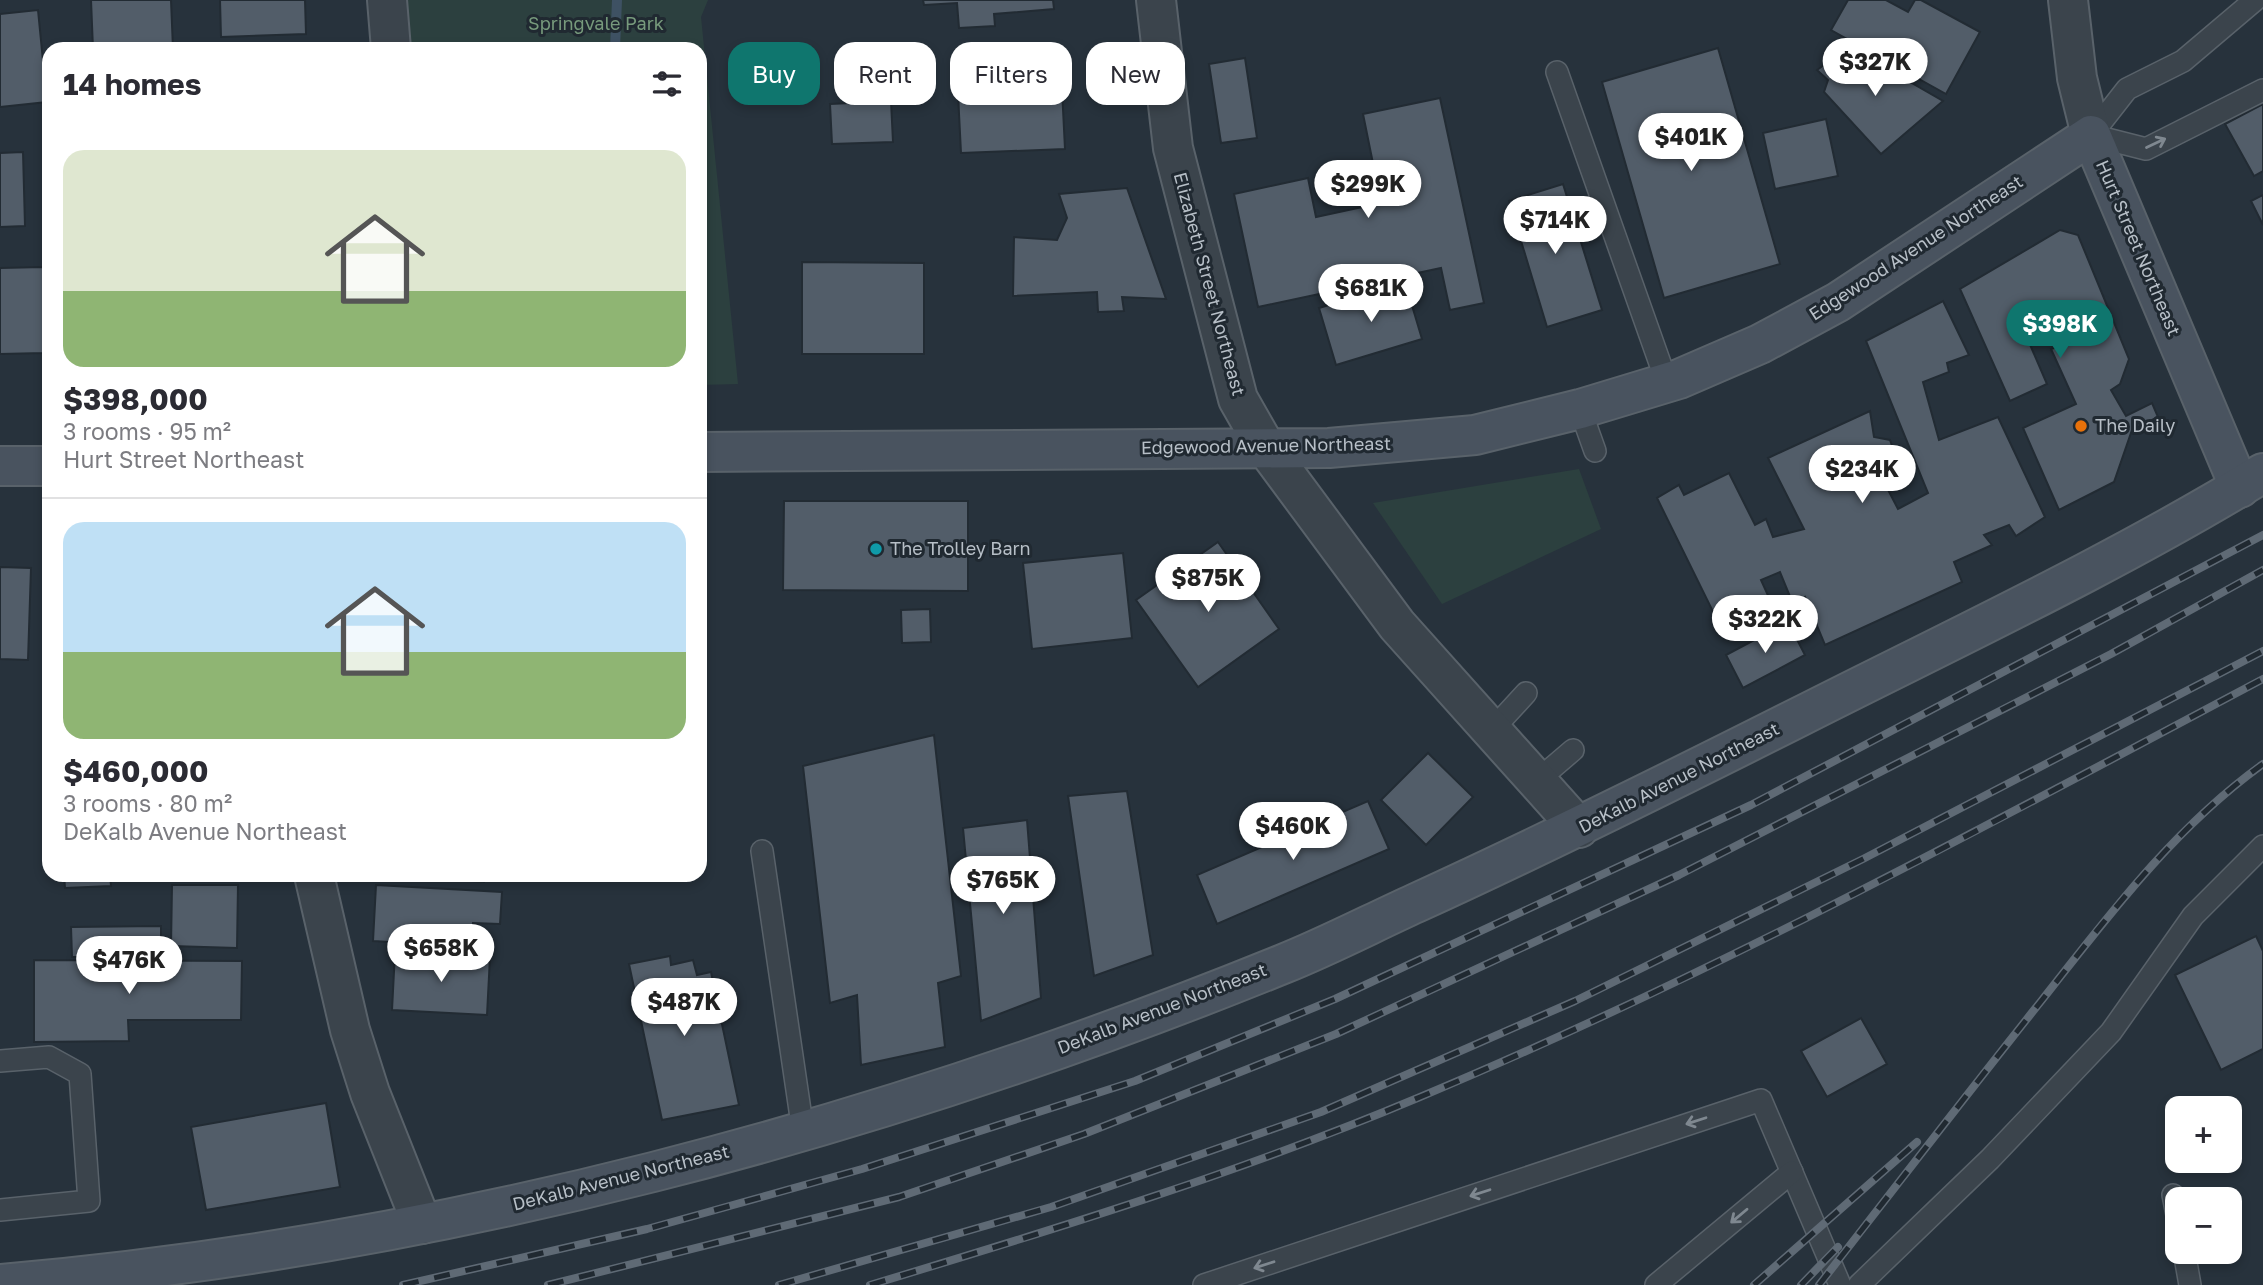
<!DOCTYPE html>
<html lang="en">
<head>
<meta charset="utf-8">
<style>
	:root { --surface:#fff; --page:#f2f2f3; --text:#2b2b33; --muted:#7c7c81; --line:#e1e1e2; --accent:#0f766e }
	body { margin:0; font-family:"Golos Text",sans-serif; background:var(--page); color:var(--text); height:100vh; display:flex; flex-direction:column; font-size:26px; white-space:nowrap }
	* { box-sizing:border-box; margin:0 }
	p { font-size:23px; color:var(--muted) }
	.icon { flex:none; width:38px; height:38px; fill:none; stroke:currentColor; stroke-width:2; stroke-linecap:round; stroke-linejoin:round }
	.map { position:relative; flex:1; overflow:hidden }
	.panel { position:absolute; left:42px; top:42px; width:665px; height:840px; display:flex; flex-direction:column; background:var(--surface); border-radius:21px; box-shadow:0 4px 10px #0003 }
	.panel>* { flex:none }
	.top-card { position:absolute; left:728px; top:42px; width:665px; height:63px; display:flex; gap:14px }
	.buttons { position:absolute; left:2165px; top:1096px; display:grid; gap:14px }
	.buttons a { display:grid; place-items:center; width:77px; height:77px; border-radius:14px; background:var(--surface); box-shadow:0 4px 10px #0003; font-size:35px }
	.price { position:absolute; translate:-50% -60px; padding:0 16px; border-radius:24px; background:#fff; color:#222; font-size:23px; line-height:46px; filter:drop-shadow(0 2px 4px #0008) }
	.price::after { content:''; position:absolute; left:50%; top:42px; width:21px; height:16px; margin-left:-10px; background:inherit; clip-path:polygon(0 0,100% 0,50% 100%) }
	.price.current { background:var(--accent); color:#fff }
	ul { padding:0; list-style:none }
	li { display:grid; align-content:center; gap:14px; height:371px; padding:0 21px }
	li+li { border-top:2px solid var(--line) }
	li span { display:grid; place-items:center; height:217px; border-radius:21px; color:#555 }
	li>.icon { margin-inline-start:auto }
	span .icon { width:126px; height:126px; fill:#fffc; stroke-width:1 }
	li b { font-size:30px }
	h2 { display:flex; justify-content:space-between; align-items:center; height:84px; padding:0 21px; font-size:30px }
	.tag { padding:0 24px; border-radius:21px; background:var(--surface); box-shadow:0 4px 10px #0003; font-size:24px; line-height:63px }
	.tag.current { background:var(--accent); color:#fff }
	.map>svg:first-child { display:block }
	.green { fill:#2c403f }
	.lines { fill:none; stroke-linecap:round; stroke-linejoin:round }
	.stream { stroke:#3e5163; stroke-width:10 }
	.building { fill:#525d69; stroke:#222b33; stroke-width:2 }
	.lane-casing { stroke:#59626a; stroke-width:24 }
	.street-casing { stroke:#59626a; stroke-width:42 }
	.secondary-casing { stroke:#59626a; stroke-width:42 }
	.lane { stroke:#3b444c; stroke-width:21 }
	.street { stroke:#3b444c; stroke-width:38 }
	.secondary { stroke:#49535f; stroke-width:38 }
	.rail-casing { stroke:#5f6a75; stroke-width:8 }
	.rail { stroke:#202931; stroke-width:5; stroke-dasharray:16; stroke-linecap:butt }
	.oneway { stroke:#7f8890 }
	.food-dot { fill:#e8710a; stroke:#202931; stroke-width:2.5 }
	.culture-dot { fill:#0f9aa8; stroke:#202931; stroke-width:2.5 }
	.labels { text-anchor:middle; stroke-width:6; stroke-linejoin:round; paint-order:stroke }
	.park-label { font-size:18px; fill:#779a7c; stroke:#202931 }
	.street-label { font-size:18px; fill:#b7bfc7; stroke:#202931 }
	.poi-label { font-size:18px; fill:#b7bfc7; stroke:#202931; text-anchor:start }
</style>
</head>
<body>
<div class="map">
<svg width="2263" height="1285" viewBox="0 0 2263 1285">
	<rect width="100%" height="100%" fill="#27323c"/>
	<g class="green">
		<path d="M 406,0 L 708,0 L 701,17 L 738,384 L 700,385 L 700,49 L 407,49 L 409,27 Z"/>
		<path d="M 1579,469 L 1601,529 L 1442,604 L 1373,503 Z"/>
	</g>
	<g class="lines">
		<path class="stream" d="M 615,49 L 617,0"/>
	</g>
	<g class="building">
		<path d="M 91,0 L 171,0 L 173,49 L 93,49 Z"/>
		<path d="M 220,0 L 305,0 L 306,34 L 221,37 Z"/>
		<path d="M 923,0 L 1053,0 L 1054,9 L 994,14 L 995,26 L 959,28 L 957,3 L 924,5 Z"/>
		<path d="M 1848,0 L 1886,0 L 1908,12 L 1915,0 L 1921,0 L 1980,32 L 1946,94 L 1831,30 Z"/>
		<path d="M 38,10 L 47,102 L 0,107 L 0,14 Z"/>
		<path d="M 1849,47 L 1943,101 L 1881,154 L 1824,92 L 1828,80 L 1817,70 Z"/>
		<path d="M 1718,48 L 1780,264 L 1664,298 L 1602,82 Z"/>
		<path d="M 1245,58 L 1257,138 L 1221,143 L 1209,64 Z"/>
		<path d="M 1061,69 L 1065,149 L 961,153 L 957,74 Z"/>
		<path d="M 1440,98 L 1484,303 L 1450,310 L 1441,268 L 1258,307 L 1234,194 L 1308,178 L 1316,217 L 1381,203 L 1363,114 Z"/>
		<path d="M 891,101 L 893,142 L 832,144 L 830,104 Z"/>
		<path d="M 2263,104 L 2263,171 L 2254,176 L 2225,124 Z"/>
		<path d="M 1826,119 L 1838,176 L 1775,189 L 1763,133 Z"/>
		<path d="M 23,152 L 25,226 L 0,227 L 0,153 Z"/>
		<path d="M 1563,184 L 1602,310 L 1547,327 L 1509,201 Z"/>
		<path d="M 1127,188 L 1166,299 L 1122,297 L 1124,311 L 1098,312 L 1097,292 L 1013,296 L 1014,237 L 1057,240 L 1067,218 L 1059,194 Z"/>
		<path d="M 2263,195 L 2263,225 L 2251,201 Z"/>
		<path d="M 2060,230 L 2078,235 L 2129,359 L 2120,384 L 2111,390 L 2126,416 L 2152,403 L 2158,417 L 2132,430 L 2114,482 L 2059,510 L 2023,428 L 2076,404 L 2051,349 L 2063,345 L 2054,325 L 2028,340 L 2047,384 L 2010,401 L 1960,289 Z"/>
		<path d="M 802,262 L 924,263 L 924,354 L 802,354 Z"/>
		<path d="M 43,267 L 44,353 L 0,354 L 0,268 Z"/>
		<path d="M 1405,282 L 1422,339 L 1336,365 L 1319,308 Z"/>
		<path d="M 1943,301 L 1969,355 L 1947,363 L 1949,372 L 1923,382 L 1939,440 L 1998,417 L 2045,517 L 2016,536 L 2009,525 L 1984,535 L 1992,545 L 1954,562 L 1962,582 L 1825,645 L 1805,597 L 1793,604 L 1780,572 L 1761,580 L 1776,613 L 1725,636 L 1657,498 L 1679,485 L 1684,495 L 1729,473 L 1755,525 L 1766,519 L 1773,537 L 1804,529 L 1768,458 L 1870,411 L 1874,437 L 1890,440 L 1896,457 L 1886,486 L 1898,509 L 1928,493 L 1866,341 Z"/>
		<path d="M 784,501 L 968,501 L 968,591 L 783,590 Z"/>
		<path d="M 1218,542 L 1279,629 L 1198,687 L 1136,600 Z"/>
		<path d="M 1123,553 L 1132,638 L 1032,649 L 1023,563 Z"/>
		<path d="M 0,567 L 31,568 L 28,660 L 0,659 Z"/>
		<path d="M 930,609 L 931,642 L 902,643 L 901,610 Z"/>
		<path d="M 1788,622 L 1805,655 L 1743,688 L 1726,655 Z"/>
		<path d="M 934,735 L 961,976 L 938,983 L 945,1047 L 861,1065 L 857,995 L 830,1003 L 803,766 Z"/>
		<path d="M 1428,753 L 1473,797 L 1426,845 L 1381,800 Z"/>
		<path d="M 1127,791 L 1153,955 L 1094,976 L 1068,796 Z"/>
		<path d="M 1368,801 L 1389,849 L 1217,924 L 1197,875 Z"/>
		<path d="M 1027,820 L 1041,998 L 981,1021 L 963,828 Z"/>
		<path d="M 64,875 L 110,875 L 111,886 L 65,888 Z"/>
		<path d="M 374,875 L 484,875 L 484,882 Z"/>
		<path d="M 172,885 L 238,885 L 237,948 L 171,946 Z"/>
		<path d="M 376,885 L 502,892 L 500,924 L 473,923 L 471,947 L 373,941 Z"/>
		<path d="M 161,926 L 161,957 L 72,957 L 71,927 Z"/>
		<path d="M 2256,936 L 2263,951 L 2263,1049 L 2221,1070 L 2175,975 Z"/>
		<path d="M 395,952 L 490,957 L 487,1015 L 392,1010 Z"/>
		<path d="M 670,956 L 671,965 L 693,960 L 697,975 L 711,972 L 739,1105 L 662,1120 L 629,964 Z"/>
		<path d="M 34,960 L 242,961 L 241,1020 L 128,1020 L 129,1041 L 34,1042 Z"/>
		<path d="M 1861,1018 L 1887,1064 L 1827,1097 L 1801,1051 Z"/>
		<path d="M 326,1103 L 340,1187 L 206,1210 L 191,1127 Z"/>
	</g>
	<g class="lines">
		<defs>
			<g id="lane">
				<path d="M 2255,0 L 2183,61 L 2127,89 L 2091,135 L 2146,149 L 2263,90"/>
				<path d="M 1557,72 L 1667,383"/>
				<path d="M 1580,409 L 1595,451"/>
				<path d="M 1492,730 L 1526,693"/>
				<path d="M 1538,780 L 1573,750"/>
				<path d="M 762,851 L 803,1131"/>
				<path d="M 0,1061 L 49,1057 L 80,1074 L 89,1201 L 0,1210"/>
				<path d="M 2173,1195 L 2177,1215"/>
				<path d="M 2184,1251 L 2190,1285"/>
				<path d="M 1204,1285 L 1761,1100 L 1840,1285"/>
				<path d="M 1656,1285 L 1792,1172"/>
				<path d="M 1859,1285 L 1990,1159 L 2111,1032 L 2193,916 L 2263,846"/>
			</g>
			<g id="street">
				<path d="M 387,0 L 391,49"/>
				<path d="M 1156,0 L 1173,148 L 1238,399 L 1266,448 L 1397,625 L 1579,828"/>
				<path d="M 2068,0 L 2077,78 L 2091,135"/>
				<path d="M 314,875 L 350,1030 L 370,1093 L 422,1224"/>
			</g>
			<g id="secondary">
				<path d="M 700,452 L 1329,448 L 1475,435 L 1580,409 L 1679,379 L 1760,344 L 1838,302 L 2091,135 L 2240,488"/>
				<path d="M 0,466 L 49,466"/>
				<path d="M 0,1284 C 440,1246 874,1130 1283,964 C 1328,946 1372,923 1416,903 C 1545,844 1672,781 1799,717 C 1955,638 2114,564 2263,473"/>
			</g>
		</defs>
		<use href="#lane" class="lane-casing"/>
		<use href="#street" class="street-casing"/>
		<use href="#secondary" class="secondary-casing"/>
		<use href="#lane" class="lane"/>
		<use href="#street" class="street"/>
		<use href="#secondary" class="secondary"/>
		<defs>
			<g id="rail">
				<path d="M 403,1285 L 647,1229 L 862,1169 L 1135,1081 L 1335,999 L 1751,805 L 2263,535"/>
				<path d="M 548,1285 L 899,1197 L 1084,1134 L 1336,1034 L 1679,875 L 2111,654 L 2263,570"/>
				<path d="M 779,1285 L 1051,1207 L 1321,1112 L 1575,1001 L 1863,859 L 2263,651"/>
				<path d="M 870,1285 C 1056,1229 1242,1172 1420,1097 C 1710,976 1986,826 2263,679"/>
				<path d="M 1754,1285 L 1917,1142"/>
				<path d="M 1801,1285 L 1838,1247"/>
				<path d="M 1819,1285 C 1893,1190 1967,1094 2042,1000 C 2109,915 2174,828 2263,764"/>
			</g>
		</defs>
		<use href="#rail" class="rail-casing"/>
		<use href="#rail" class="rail"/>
	</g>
	<defs><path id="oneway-shaft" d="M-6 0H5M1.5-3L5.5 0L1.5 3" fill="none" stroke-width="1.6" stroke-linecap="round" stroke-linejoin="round" transform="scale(1.75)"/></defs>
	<g class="oneway">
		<use href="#oneway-shaft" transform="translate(2156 143) rotate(-25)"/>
		<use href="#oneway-shaft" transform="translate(1696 1121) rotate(162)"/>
		<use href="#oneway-shaft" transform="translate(1480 1193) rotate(162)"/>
		<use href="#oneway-shaft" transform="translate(1739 1216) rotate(140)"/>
		<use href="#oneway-shaft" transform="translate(1264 1265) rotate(162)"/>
	</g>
	<circle class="food-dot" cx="2081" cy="426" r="7"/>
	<circle class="culture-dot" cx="876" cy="549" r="7"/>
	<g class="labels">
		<g class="park-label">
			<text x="596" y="30">Springvale Park</text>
		</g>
		<g class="street-label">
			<text transform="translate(1916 248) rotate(-33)" y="6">Edgewood Avenue Northeast</text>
			<text transform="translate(2138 248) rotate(67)" y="6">Hurt Street Northeast</text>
			<text transform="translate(1209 284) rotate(75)" y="6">Elizabeth Street Northeast</text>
			<text transform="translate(1266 446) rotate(-1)" y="6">Edgewood Avenue Northeast</text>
			<text transform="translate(1679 778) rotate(-27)" y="6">DeKalb Avenue Northeast</text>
			<text transform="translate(1162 1009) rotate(-21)" y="6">DeKalb Avenue Northeast</text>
			<text transform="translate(621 1178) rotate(-14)" y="6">DeKalb Avenue Northeast</text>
		</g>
		<g class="poi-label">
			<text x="2095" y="432">The Daily</text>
			<text x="890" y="555">The Trolley Barn</text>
		</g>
	</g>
</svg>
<div class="buttons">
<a>+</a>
<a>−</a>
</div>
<b class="price" style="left:1875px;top:98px">$327K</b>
<b class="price" style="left:1691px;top:173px">$401K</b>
<b class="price" style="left:1368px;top:220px">$299K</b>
<b class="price" style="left:1555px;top:256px">$714K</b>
<b class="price" style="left:1371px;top:324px">$681K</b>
<b class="price current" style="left:2060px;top:360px">$398K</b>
<b class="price" style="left:1862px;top:505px">$234K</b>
<b class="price" style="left:1208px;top:614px">$875K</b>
<b class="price" style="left:1765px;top:655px">$322K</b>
<b class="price" style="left:1293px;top:862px">$460K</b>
<b class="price" style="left:1003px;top:916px">$765K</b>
<b class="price" style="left:441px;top:984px">$658K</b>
<b class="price" style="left:129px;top:996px">$476K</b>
<b class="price" style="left:684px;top:1038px">$487K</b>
<div class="top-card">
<a class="tag current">Buy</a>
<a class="tag">Rent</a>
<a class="tag">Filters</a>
<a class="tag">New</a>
</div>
<section class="panel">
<h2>14 homes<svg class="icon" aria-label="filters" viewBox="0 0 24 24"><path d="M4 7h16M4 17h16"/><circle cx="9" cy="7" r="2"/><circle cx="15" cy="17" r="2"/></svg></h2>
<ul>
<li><span style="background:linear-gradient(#dfe7d0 65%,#8fb573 0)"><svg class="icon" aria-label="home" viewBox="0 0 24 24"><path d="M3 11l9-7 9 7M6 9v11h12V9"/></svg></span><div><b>$398,000</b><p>3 rooms · 95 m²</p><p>Hurt Street Northeast</p></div></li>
<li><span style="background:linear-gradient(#bfe0f5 60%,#8fb573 0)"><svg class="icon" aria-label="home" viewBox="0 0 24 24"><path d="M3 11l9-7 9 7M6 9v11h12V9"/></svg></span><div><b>$460,000</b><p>3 rooms · 80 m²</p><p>DeKalb Avenue Northeast</p></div></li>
</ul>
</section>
</div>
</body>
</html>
